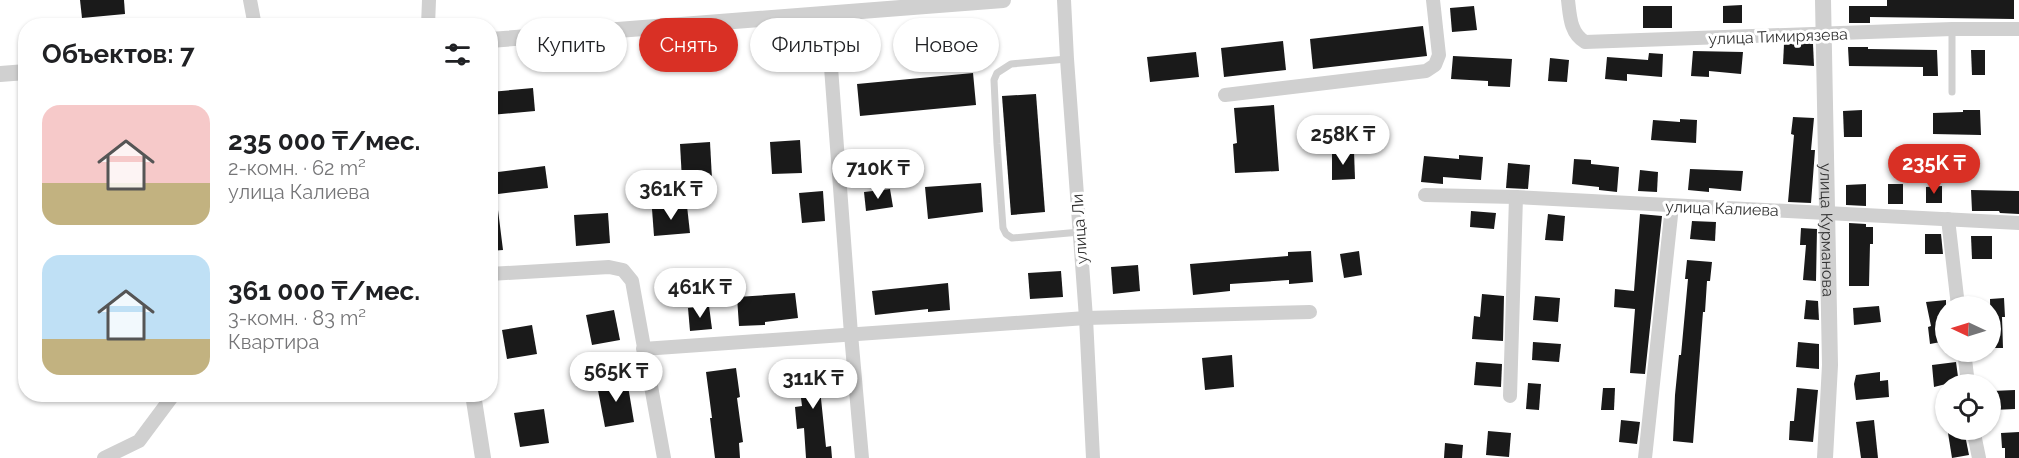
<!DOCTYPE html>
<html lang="ru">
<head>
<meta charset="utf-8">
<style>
	:root { --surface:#fff; --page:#f6f6f6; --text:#202124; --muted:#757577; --accent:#d93025 }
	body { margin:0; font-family:Raleway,sans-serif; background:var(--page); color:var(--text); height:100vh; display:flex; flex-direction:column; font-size:22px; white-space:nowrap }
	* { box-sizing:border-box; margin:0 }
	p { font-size:20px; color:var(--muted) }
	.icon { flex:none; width:33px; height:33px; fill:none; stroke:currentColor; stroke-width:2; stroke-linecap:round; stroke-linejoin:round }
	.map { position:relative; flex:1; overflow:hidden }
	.drawer { position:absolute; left:18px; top:18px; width:480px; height:384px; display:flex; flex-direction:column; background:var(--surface); border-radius:24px; box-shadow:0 2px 4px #0004 }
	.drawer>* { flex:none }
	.banner { position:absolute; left:516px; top:18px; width:570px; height:54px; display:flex; gap:12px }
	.needle { width:39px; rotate:274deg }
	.fabs { position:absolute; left:1935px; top:296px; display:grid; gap:12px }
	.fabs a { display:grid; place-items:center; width:66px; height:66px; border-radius:50%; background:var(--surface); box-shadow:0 2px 4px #0004; font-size:30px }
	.price { position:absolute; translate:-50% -51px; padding:0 14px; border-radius:21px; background:#fff; color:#222; font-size:20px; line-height:39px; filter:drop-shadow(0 2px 3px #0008) }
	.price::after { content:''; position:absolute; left:50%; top:36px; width:18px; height:14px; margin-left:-9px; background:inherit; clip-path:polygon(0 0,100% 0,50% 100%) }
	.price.on { background:var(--accent); color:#fff }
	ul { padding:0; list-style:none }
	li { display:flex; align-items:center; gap:18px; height:150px; padding:0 24px }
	li span { display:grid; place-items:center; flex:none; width:168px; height:120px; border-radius:18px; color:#555 }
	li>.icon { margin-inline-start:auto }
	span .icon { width:72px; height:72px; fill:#fffc; stroke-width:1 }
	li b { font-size:26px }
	h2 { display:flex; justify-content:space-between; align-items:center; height:72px; padding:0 24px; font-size:26px }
	.pill { padding:0 21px; border-radius:27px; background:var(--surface); box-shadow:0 2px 4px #0004; font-size:21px; line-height:54px }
	.pill.on { background:var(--accent); color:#fff }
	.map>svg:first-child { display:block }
	.building { fill:#1a1a1a }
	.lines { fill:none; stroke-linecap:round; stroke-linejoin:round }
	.service { stroke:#d0d0d0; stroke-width:7 }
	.minor { stroke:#d0d0d0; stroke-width:14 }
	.tertiary { stroke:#d0d0d0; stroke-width:16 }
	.labels { text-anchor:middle; stroke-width:6; stroke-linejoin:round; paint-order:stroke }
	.street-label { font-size:16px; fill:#333; stroke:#fff }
</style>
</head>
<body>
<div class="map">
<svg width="2019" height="458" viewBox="0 0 2019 458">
	<rect width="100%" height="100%" fill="#fff"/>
	<g class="building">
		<path d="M 80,0 L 124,0 L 125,14 L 82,18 Z"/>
		<path d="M 1887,0 L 2014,0 L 2014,19 L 1870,17 L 1870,23 L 1849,23 L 1849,6 L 1887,6 Z"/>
		<path d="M 1742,5 L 1742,23 L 1723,23 L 1723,6 Z"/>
		<path d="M 1474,6 L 1477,30 L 1452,32 L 1450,8 Z"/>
		<rect x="1643" y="6" width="29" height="22"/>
		<path d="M 1423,26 L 1427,56 L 1313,69 L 1310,39 Z"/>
		<path d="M 1283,41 L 1286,70 L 1224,77 L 1221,48 Z"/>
		<path d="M 1803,43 L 1813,44 L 1814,66 L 1783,64 L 1784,44 Z"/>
		<path d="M 1848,47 L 1868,47 L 1868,49 L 1937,50 L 1938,76 L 1923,76 L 1923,67 L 1849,66 Z"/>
		<path d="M 1971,50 L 1985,50 L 1985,75 L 1972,75 Z"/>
		<path d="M 1693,51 L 1743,52 L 1741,74 L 1709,71 L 1709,77 L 1691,76 Z"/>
		<path d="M 1196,52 L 1199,77 L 1150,82 L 1147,57 Z"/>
		<path d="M 1649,53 L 1663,54 L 1662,77 L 1627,74 L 1627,81 L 1605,79 L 1607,57 L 1648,60 Z"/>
		<path d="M 1453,56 L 1512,59 L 1510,87 L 1488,86 L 1488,81 L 1451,79 Z"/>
		<path d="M 1550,58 L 1569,60 L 1567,82 L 1548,81 Z"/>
		<path d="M 973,73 L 976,105 L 860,116 L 857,84 Z"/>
		<path d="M 533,88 L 535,111 L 490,115 L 490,92 Z"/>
		<path d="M 1036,94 L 1045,212 L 1011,215 L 1002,96 Z"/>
		<path d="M 1274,105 L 1279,171 L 1235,173 L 1233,144 L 1237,143 L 1234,108 Z"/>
		<path d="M 1862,110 L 1862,137 L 1844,137 L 1843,111 Z"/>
		<path d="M 1963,110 L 1980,110 L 1981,135 L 1933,134 L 1933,113 L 1963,112 Z"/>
		<path d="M 1793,117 L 1814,118 L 1811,150 L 1815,150 L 1811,203 L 1788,202 L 1794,135 L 1791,134 Z"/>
		<path d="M 1680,119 L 1697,120 L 1696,143 L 1651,140 L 1653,120 L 1680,122 Z"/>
		<path d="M 800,140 L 802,173 L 772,174 L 770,142 Z"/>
		<path d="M 710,142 L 712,179 L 682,180 L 680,144 Z"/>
		<path d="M 1354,151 L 1355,179 L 1332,180 L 1332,152 Z"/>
		<path d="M 1459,155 L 1483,157 L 1481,180 L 1443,177 L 1443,184 L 1421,182 L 1424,156 L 1459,159 Z"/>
		<path d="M 1574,159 L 1591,160 L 1591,164 L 1619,167 L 1617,192 L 1599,190 L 1599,187 L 1572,184 Z"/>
		<path d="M 1508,163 L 1530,165 L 1528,189 L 1506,188 Z"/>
		<path d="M 545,166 L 548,188 L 490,195 L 490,173 Z"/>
		<path d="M 1690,169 L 1743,171 L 1741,191 L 1709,188 L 1709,192 L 1688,190 Z"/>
		<path d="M 1640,170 L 1658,172 L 1657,192 L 1638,191 Z"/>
		<path d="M 981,183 L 983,212 L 928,219 L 925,187 Z"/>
		<path d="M 1866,184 L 1866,206 L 1846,205 L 1846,185 Z"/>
		<rect x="1888" y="184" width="15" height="20"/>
		<path d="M 1942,186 L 1942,203 L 1926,203 L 1926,187 Z"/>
		<path d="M 890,189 L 893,207 L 866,211 L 864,192 Z"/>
		<path d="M 1971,190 L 2019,191 L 2019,214 L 2000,213 L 1999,211 L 1972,211 Z"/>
		<path d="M 823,191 L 825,221 L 802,223 L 799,193 Z"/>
		<path d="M 687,206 L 690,233 L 654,236 L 652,209 Z"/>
		<path d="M 498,210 L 503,250 L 490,251 L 490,211 Z"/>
		<path d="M 1471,211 L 1496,213 L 1494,229 L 1470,227 Z"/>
		<path d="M 608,213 L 610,243 L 576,246 L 574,215 Z"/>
		<path d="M 1548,214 L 1565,216 L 1563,241 L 1545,240 Z"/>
		<path d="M 1640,214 L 1662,216 L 1645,374 L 1630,373 L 1635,309 L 1614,307 L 1615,289 L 1634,291 Z"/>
		<path d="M 1692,221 L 1716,222 L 1715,241 L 1690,239 Z"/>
		<path d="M 1849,223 L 1866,224 L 1866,227 L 1873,227 L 1873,244 L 1870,244 L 1869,286 L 1849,286 Z"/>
		<path d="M 1801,228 L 1817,229 L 1816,281 L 1803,280 L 1806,245 L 1800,245 Z"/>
		<path d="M 1925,234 L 1941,234 L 1943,254 L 1925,254 Z"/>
		<path d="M 1971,236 L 1992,236 L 1992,259 L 1972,259 Z"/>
		<path d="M 1311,251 L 1313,282 L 1289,284 L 1289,280 L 1230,284 L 1230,291 L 1193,295 L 1190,264 L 1288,256 L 1288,252 Z"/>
		<path d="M 1359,251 L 1362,275 L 1344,278 L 1340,254 Z"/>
		<path d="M 1687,260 L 1712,262 L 1710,281 L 1707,281 L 1705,312 L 1703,312 L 1693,443 L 1673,441 L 1675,395 L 1679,355 L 1681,355 L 1688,279 L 1685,279 Z"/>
		<path d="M 1138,265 L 1140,291 L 1113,294 L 1111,267 Z"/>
		<path d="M 1061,271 L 1063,297 L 1030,299 L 1028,273 Z"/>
		<path d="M 948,283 L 950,310 L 928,312 L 928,309 L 875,315 L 872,291 Z"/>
		<path d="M 795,293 L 798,318 L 765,322 L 765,325 L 739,326 L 737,297 Z"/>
		<path d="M 1482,294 L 1504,296 L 1503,341 L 1472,339 L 1474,316 L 1480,317 Z"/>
		<path d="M 1535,296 L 1560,298 L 1558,322 L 1533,320 Z"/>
		<path d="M 2004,298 L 2005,317 L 2002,317 L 2003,348 L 1991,348 L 1990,299 Z"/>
		<path d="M 1806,300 L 1818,301 L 1819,320 L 1804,319 Z"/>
		<path d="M 1946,300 L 1946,341 L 1930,344 L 1928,327 L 1931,326 L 1926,302 Z"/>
		<path d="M 709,306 L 712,329 L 690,331 L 688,308 Z"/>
		<path d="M 1879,306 L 1881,322 L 1854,325 L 1853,308 Z"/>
		<path d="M 614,310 L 620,340 L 592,345 L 586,315 Z"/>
		<path d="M 532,325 L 537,354 L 507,359 L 502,330 Z"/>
		<path d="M 1533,342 L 1561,344 L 1559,362 L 1532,360 Z"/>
		<path d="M 1798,342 L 1819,344 L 1819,369 L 1796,367 Z"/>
		<path d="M 1232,355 L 1234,387 L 1205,390 L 1202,358 Z"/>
		<path d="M 1476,362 L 1502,364 L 1501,387 L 1474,385 Z"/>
		<path d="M 1956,362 L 1959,384 L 1946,384 L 1934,387 L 1932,365 Z"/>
		<path d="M 825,363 L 828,388 L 820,389 L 826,447 L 831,446 L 832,458 L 806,458 L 804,428 L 797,429 L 795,407 L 802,406 L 797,366 Z"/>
		<path d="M 736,368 L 740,397 L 737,398 L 743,442 L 739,443 L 740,458 L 715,458 L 710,418 L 712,418 L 706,372 Z"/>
		<path d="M 1880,372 L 1880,381 L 1888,380 L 1889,397 L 1856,400 L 1854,384 L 1856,375 Z"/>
		<path d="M 627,380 L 634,422 L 605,427 L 597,385 Z"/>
		<path d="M 1528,383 L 1541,384 L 1539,410 L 1526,409 Z"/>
		<path d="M 1603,388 L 1615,388 L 1614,410 L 1601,410 Z"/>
		<path d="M 1797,388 L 1818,390 L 1813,442 L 1789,440 L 1790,421 L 1794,421 Z"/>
		<path d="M 2015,390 L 2015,409 L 1993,410 L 1992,391 Z"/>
		<path d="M 544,409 L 549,443 L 520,447 L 514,413 Z"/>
		<path d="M 1621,420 L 1640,422 L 1637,444 L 1619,442 Z"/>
		<path d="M 1874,420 L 1878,458 L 1861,458 L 1856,422 Z"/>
		<path d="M 1964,430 L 1969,455 L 1952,458 L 1948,433 Z"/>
		<path d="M 1488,431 L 1511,433 L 1509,457 L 1486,455 Z"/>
		<path d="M 2019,432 L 2019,458 L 2005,458 L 2005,448 L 2002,448 L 2001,433 Z"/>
		<path d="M 1445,443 L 1463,445 L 1462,458 L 1444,458 Z"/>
	</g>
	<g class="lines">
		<g class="service">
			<path d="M 1067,59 L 1011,64 L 997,73 L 994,80 L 997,144 L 1003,228 L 1006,234 L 1012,238 L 1080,232"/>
			<path d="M 1952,92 L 1952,29"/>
		</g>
		<g class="minor">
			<path d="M 250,0 L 255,26"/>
			<path d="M 1064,0 L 1067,59 L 1086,318 L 1093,458"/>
			<path d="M 1568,0 C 1570,16 1570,33 1585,42 L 1952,29 L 2019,29"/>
			<path d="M 827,14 L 851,334 L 862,458"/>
			<path d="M 428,26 L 429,0"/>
			<path d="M 1225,95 L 1426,71 L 1435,65 L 1439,55 L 1433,0"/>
			<path d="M 1425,195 L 1516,197 L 2019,223"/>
			<path d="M 1948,219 L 1958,306"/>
			<path d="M 490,274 L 609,267 L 623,270 L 632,281 L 664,458"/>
			<path d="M 643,349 L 1086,318 L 1310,312"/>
			<path d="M 1964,351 L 1968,384"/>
			<path d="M 1510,396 L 1516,197"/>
			<path d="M 1973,429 L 1979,458"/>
			<path d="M 104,458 L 139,441 L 174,394"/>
			<path d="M 1645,458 L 1672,206"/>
		</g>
		<g class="tertiary">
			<path id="s1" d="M 1823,0 L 1830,365 L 1825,458"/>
			<path d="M 490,40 L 1003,0"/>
			<path d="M 0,74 L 26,72"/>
			<path d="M 473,394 L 483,458"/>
		</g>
	</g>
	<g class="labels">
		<g class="street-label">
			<text transform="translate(1778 36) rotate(-2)" y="6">улица Тимирязева</text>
			<text transform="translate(1722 208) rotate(2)" y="6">улица Калиева</text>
			<text transform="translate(1079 229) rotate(-94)" y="6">улица Ли</text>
			<text dy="6" stroke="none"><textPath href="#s1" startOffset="230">улица Курманова</textPath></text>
		</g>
	</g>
</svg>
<div class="fabs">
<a><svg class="needle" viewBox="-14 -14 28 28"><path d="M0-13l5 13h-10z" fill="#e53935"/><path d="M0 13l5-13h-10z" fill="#757577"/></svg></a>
<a><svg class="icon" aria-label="locate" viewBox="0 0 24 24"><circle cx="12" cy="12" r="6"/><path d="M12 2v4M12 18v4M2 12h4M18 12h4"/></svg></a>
</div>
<b class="price" style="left:1343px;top:166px">258K ₸</b>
<b class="price on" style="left:1934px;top:195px">235K ₸</b>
<b class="price" style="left:878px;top:200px">710K ₸</b>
<b class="price" style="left:671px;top:221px">361K ₸</b>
<b class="price" style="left:700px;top:319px">461K ₸</b>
<b class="price" style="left:616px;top:403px">565K ₸</b>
<b class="price" style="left:813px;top:410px">311K ₸</b>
<div class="banner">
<a class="pill">Купить</a>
<a class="pill on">Снять</a>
<a class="pill">Фильтры</a>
<a class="pill">Новое</a>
</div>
<section class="drawer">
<h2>Объектов: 7<svg class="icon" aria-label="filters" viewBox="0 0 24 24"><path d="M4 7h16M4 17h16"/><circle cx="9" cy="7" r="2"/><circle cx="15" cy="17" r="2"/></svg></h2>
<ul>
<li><span style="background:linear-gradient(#f6c9c9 65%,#c2b280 0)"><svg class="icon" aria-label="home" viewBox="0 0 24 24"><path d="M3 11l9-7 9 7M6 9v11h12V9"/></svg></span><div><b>235 000 ₸/мес.</b><p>2-комн. · 62 m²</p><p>улица Калиева</p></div></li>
<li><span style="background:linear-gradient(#bfe0f5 70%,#c2b280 0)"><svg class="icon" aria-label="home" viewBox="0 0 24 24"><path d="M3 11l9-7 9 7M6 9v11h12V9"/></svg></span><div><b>361 000 ₸/мес.</b><p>3-комн. · 83 m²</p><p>Квартира</p></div></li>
</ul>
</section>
</div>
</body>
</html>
